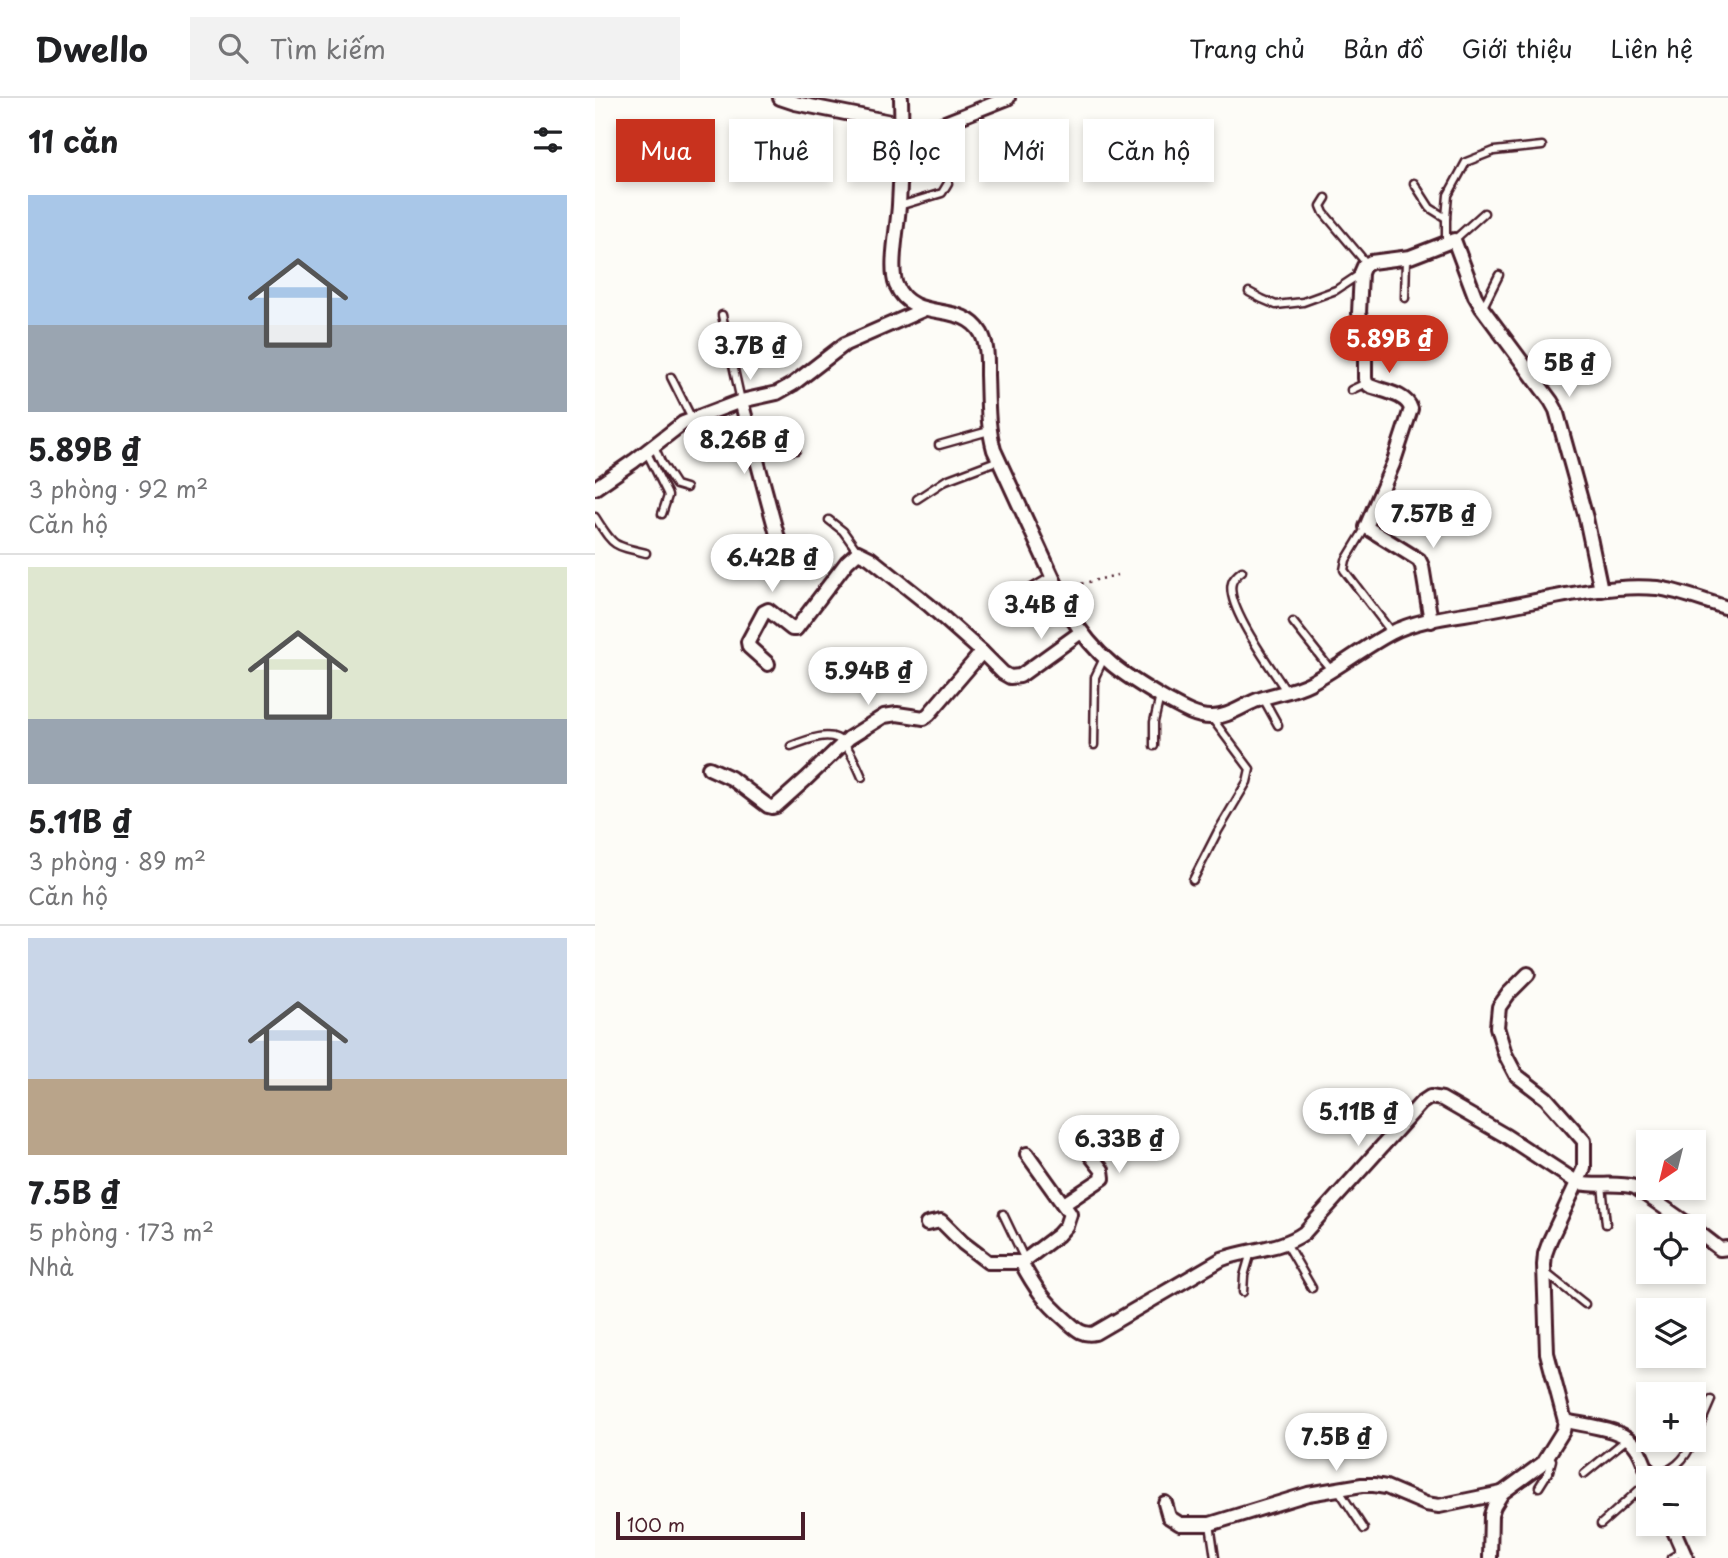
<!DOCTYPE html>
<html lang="vi">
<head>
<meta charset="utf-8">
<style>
	:root { --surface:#fff; --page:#f2f2f2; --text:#202124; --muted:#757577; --line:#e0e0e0; --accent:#c8321e }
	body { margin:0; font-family:"Playpen Sans",sans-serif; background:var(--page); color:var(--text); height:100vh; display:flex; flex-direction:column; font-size:26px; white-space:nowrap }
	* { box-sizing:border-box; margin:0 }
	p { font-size:23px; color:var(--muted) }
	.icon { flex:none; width:38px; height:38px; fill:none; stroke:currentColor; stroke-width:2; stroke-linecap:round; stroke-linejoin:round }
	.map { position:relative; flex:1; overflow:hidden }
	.panel { display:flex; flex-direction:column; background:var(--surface); width:595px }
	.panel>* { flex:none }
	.banner { position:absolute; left:21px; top:21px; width:665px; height:63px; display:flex; gap:14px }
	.needle { width:46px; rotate:215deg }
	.controls { position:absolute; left:1041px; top:1032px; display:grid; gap:14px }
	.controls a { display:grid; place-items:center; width:70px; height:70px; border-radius:0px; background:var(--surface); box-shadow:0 4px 10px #0003; font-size:35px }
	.scale { position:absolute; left:21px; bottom:18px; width:189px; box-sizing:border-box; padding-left:7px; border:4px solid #4a1f2b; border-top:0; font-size:19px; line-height:24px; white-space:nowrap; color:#4a1f2b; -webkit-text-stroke:5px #fdfcf7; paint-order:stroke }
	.price { position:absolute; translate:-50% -60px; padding:0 16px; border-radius:24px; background:#fff; color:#222; font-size:23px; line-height:46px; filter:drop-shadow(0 2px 4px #0008) }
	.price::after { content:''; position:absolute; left:50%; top:42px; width:21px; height:16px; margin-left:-10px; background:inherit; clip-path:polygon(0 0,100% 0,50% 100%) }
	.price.selected { background:var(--accent); color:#fff }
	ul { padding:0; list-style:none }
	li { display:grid; align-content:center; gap:14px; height:371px; padding:0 28px }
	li+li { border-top:2px solid var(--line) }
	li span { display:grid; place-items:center; height:217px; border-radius:0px; color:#555 }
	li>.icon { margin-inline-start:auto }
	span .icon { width:126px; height:126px; fill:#fffc; stroke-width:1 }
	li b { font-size:30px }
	h2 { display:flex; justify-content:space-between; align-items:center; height:84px; padding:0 28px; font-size:30px }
	.chip { padding:0 24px; border-radius:0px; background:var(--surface); box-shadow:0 4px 10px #0003; font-size:24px; line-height:63px }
	.chip.selected { background:var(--accent); color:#fff }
	header { display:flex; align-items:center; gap:42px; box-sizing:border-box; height:98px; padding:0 35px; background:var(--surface); border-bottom:2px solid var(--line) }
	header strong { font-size:33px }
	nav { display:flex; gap:38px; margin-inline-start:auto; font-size:24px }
	.search { width:490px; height:63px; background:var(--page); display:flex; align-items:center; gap:18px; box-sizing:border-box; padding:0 24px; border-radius:0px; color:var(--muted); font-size:26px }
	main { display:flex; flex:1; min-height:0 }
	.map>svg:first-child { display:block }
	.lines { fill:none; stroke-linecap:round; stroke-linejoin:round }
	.lane-casing { stroke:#4a1f2b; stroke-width:11 }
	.street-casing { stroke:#4a1f2b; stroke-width:18 }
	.path { stroke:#4a1f2b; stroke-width:2.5; stroke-dasharray:2 5; stroke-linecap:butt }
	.lane { stroke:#fdfcf7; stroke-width:6 }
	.street { stroke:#fdfcf7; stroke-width:12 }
</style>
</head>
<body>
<header>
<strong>Dwello</strong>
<div class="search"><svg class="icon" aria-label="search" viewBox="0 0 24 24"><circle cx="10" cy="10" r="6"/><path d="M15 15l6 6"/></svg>Tìm kiếm</div>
<nav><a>Trang chủ</a><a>Bản đồ</a><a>Giới thiệu</a><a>Liên hệ</a></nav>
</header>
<main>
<section class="panel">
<h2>11 căn<svg class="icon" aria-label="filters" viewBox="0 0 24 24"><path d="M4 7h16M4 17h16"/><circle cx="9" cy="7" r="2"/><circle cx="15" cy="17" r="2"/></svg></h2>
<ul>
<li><span style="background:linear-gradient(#a9c7e8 60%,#9aa5b1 0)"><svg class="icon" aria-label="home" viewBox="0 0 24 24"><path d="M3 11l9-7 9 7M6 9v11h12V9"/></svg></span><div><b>5.89B ₫</b><p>3 phòng · 92 m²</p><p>Căn hộ</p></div></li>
<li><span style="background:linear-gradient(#dfe7d0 70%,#9aa5b1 0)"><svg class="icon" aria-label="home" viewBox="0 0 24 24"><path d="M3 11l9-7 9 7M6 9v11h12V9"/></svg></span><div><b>5.11B ₫</b><p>3 phòng · 89 m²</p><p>Căn hộ</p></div></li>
<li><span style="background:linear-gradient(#c9d6e8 65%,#b9a48a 0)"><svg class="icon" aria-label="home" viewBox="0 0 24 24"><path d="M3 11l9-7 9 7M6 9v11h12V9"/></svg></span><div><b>7.5B ₫</b><p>5 phòng · 173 m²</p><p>Nhà</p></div></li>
</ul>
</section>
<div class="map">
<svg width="1133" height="1460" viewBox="0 0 1133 1460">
	<rect width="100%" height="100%" fill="#fdfcf7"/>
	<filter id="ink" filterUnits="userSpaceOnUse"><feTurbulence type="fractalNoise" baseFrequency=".0143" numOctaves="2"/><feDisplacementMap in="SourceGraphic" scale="14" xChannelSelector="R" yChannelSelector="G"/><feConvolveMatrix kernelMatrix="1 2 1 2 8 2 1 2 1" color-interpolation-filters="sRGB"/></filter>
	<g filter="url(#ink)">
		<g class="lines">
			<defs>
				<g id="lane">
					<path d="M 819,85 L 835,110 L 851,120"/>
					<path d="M 731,100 L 726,108 L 729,115 L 772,166"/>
					<path d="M 304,108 L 347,95 L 353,85"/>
					<path d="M 859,142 L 889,115"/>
					<path d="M 851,145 L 851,120 L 853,97 L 871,64 L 899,53 L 947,48"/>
					<path d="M 654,194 L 667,201 L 681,207 L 708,204 L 741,192 L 765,176"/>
					<path d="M 810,200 L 811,160"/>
					<path d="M 888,209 L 904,177"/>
					<path d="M 127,217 L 146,303"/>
					<path d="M 769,233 L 794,237"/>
					<path d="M 76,279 L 97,321"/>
					<path d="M 756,292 L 771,285"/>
					<path d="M 344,347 L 394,333"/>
					<path d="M 59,348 L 66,364 L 81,387 L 91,390"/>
					<path d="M 51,353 L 72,395 L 73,398 L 67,416"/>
					<path d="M 160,354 L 201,352"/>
					<path d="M 322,401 L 351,382 L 404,362"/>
					<path d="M 0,419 C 19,448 16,447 51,455"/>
					<path d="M 234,422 L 248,433 L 263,454"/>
					<path d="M 771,429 L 751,462 L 749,472 L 797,535"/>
					<path d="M 647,473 C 643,476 638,481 637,485 C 630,508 678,572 691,593"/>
					<path d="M 407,508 L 457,478"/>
					<path d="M 698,524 L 736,572"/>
					<path d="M 668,600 L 683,627"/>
					<path d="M 499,647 L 500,579 L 509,560"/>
					<path d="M 196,648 C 242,630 248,635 267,679"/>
					<path d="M 559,648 L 559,624 L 565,598"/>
					<path d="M 598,782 L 623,733 L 652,684 L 655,671 L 616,619"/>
					<path d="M 1007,1087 L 1011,1126"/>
					<path d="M 408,1116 L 430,1162"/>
					<path d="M 691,1145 L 717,1190"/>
					<path d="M 951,1175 L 990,1206"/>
					<path d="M 648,1194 L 649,1178 L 656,1154"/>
					<path d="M 1099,1341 L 1116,1302"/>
					<path d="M 989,1376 L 1032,1341"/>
					<path d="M 1056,1381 C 1077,1371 1090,1365 1098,1342"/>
					<path d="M 944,1389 L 954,1373 L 957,1362 L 953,1357"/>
					<path d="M 743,1391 L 769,1431"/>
					<path d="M 615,1426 L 620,1460"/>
					<path d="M 1006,1426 L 1054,1383"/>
					<path d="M 1076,1460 L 1088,1453"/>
				</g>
				<g id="street">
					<path d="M 185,0 L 200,5 L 306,26"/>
					<path d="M 306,0 C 307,36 306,72 304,107 C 303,128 294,169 301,187 C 318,226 367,202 386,235 C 393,247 392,263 392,277 C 393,302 392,327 399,352 L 474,515 C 501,560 528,577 571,602 C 584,609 600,619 615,619 C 631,620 646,609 660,603 C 677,596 698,594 715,585 C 743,570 768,550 796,535 C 825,520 862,518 894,512 C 945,503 1011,485 1062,490 C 1082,492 1112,504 1133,510"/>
					<path d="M 307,36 L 337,30 L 413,0"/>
					<path d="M 146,303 L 184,444"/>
					<path d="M 0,390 L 39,363 L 88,325 L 146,303 L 182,295 L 198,286 L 250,246 L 330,211"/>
					<path d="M 836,523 L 827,468 L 824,462 L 771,429 L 798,366 L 816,311 C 812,296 788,293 775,288 L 771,285 L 770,280 L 770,238 L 764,215 L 766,175 L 769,168 L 776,164 L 815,159 L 859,142 L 880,198 L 887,210 L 956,303 L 961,312 L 991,420 L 1006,492"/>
					<path d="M 173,566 L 154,549 L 153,544 L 169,514 L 173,512 L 197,531 L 201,531 L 252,464 L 263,454 L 275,460 L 334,507 L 387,554 L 408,575 L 415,579 L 425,578 L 486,534"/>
					<path d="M 114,670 L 136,680 L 173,708 L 177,709 L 181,708 L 211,681 L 254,640 L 289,618 L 302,616 L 329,620 L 334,616 L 387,554"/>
					<path d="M 469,1106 L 508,1080 L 507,1072 L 476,1032"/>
					<path d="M 332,1126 L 346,1123 L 368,1145 L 393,1164 L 426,1164 L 430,1162 L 463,1137 L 471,1128 L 475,1116 L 432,1056"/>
					<path d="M 1099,1131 L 1125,1151 L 1133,1150"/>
					<path d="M 426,1164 C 440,1190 449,1203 471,1222 C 481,1231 487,1238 500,1235 L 627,1161 C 654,1151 685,1152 709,1135 L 826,1005 L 835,999 L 847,1001 L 911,1038 L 983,1085 C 1002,1089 1021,1084 1040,1089 L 1097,1129"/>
					<path d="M 970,1323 C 992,1328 1030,1330 1042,1350 C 1048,1359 1051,1371 1056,1381"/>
					<path d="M 570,1405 L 574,1419 L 585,1426 L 615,1426 L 713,1396 L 767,1387 L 779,1387 L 791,1389 L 831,1406 L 844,1408 L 907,1395"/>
					<path d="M 1076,1426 L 1091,1460"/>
					<path d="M 895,1460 L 896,1417 L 899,1408 L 907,1395 L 948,1365 L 968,1333 L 970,1323 L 952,1255 L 949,1167 L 950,1156 L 955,1142 L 989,1070 L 989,1043 L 951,1000 L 921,977 L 910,956 L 902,929 L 904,909 L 914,895 L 933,876"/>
				</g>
			</defs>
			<use href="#lane" class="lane-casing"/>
			<use href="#street" class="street-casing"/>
			<path class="path" d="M 473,489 L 522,477"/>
			<use href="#lane" class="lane"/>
			<use href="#street" class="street"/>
		</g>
	</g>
</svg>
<div class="controls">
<a><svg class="needle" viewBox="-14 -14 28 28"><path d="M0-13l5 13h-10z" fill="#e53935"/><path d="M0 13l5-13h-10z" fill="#757577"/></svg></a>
<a><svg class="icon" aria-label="locate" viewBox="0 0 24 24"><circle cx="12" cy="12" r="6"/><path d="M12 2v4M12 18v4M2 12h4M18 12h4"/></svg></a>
<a><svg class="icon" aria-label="layers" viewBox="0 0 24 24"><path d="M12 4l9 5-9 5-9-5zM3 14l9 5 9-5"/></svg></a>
<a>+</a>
<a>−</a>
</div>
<div class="scale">100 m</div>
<b class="price selected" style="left:794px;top:277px">5.89B ₫</b>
<b class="price" style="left:155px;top:284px">3.7B ₫</b>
<b class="price" style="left:974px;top:301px">5B ₫</b>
<b class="price" style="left:149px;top:378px">8.26B ₫</b>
<b class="price" style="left:838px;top:452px">7.57B ₫</b>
<b class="price" style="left:177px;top:496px">6.42B ₫</b>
<b class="price" style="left:446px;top:543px">3.4B ₫</b>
<b class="price" style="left:273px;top:609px">5.94B ₫</b>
<b class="price" style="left:763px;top:1050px">5.11B ₫</b>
<b class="price" style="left:524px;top:1077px">6.33B ₫</b>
<b class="price" style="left:741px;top:1375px">7.5B ₫</b>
<div class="banner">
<a class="chip selected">Mua</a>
<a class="chip">Thuê</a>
<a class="chip">Bộ lọc</a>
<a class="chip">Mới</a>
<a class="chip">Căn hộ</a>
</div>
</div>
</main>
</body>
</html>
